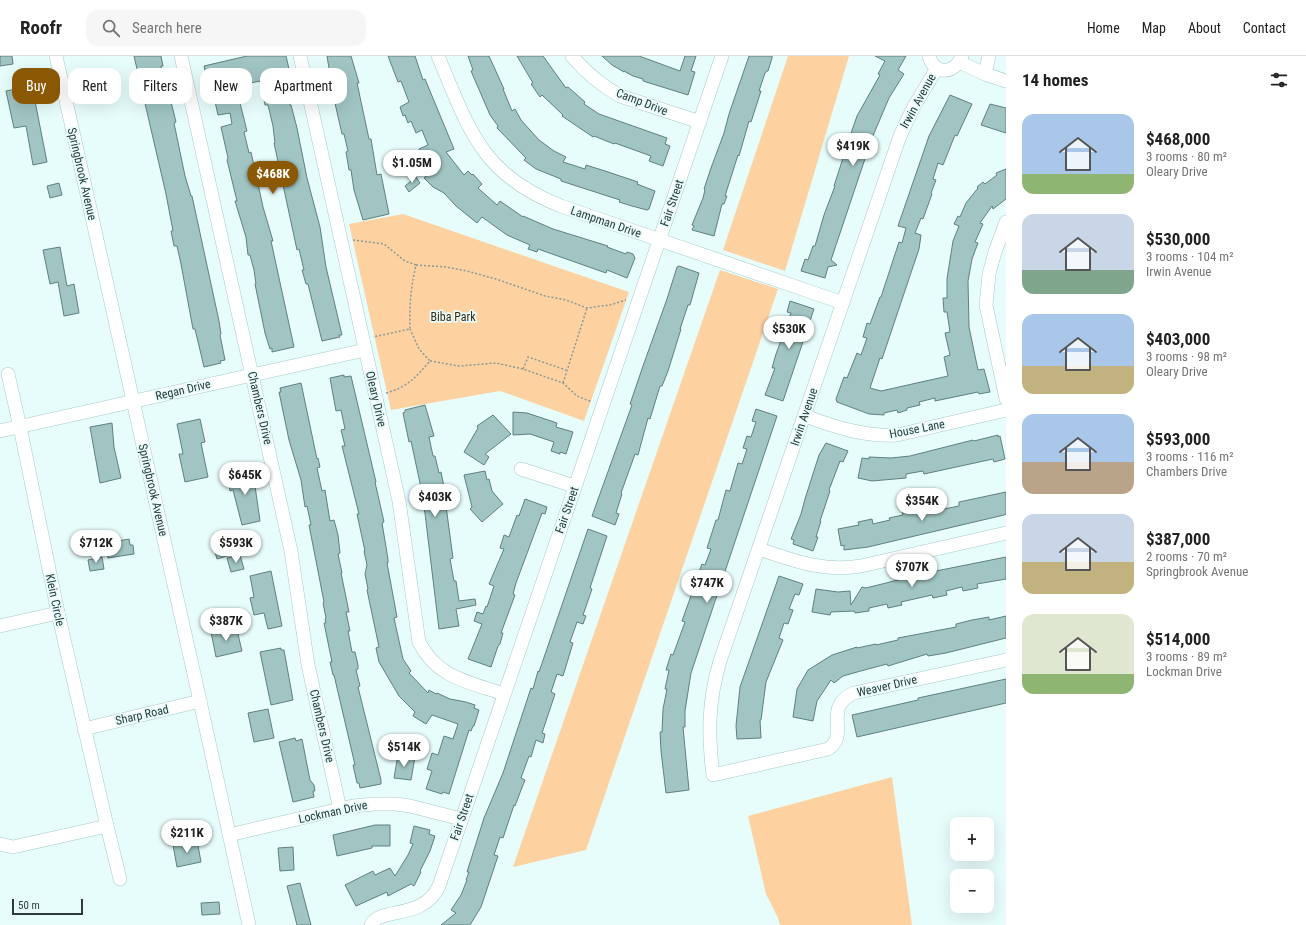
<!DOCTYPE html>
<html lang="en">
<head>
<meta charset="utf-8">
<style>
	:root { --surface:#fff; --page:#f6f6f6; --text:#222; --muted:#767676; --line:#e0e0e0; --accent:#8b5804 }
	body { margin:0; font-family:"Roboto Condensed",sans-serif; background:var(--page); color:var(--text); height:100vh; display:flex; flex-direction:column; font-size:15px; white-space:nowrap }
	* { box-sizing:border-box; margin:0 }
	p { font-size:13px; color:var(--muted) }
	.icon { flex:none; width:22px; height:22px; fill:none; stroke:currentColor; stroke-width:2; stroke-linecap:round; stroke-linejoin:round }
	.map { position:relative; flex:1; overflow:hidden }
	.details { display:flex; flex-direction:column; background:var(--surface); width:300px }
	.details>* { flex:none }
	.banner { position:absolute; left:12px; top:12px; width:380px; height:36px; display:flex; gap:8px }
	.fabs { position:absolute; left:950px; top:761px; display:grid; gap:8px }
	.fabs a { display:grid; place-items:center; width:44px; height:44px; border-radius:8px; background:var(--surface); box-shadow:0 4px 16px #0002; font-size:20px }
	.scale { position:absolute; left:12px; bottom:10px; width:71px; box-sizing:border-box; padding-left:4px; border:2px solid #2d3c3b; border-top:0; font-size:11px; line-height:14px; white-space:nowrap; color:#2d3c3b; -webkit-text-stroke:3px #e7fdfc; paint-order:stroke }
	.price { position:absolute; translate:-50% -34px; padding:0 9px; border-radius:14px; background:#fff; color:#222; font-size:13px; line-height:26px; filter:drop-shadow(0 1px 2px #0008) }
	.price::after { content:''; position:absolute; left:50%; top:24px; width:12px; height:9px; margin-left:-6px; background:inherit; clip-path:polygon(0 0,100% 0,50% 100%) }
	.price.current { background:var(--accent); color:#fff }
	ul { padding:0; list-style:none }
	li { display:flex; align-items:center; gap:12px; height:100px; padding:0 16px }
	li span { display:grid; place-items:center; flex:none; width:112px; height:80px; border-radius:12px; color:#555 }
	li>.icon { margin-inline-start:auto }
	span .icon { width:48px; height:48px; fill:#fffc; stroke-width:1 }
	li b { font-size:17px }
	h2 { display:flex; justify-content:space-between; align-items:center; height:48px; padding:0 16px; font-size:17px }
	.chip { padding:0 14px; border-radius:12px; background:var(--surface); box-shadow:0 4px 16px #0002; font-size:14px; line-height:36px }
	.chip.current { background:var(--accent); color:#fff }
	header { display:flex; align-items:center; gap:24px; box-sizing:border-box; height:56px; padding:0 20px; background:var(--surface); border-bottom:1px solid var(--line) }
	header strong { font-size:19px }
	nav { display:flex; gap:22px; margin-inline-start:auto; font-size:14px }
	.search { width:280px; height:36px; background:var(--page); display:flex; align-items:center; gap:10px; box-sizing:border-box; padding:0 14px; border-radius:12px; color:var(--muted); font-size:15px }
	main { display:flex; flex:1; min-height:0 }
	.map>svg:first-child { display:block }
	.green { fill:#fdd1a0 }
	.building { fill:#a0c5c3; stroke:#5e817f }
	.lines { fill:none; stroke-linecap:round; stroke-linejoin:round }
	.minor-casing { stroke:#a5c9c8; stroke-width:14 }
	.path { stroke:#889a99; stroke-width:1.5; stroke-dasharray:2 2; stroke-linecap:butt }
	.minor { stroke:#fff; stroke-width:13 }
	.labels { text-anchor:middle; stroke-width:3.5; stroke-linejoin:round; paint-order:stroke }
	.street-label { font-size:12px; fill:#2d3c3b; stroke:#e7fdfc }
	.park-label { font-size:12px; fill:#3c2911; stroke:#e7fdfc }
</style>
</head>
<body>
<header>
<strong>Roofr</strong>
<div class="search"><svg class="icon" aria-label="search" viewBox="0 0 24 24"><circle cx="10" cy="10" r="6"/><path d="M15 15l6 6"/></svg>Search here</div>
<nav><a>Home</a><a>Map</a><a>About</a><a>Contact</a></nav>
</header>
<main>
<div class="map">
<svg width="1006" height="869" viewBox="0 0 1006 869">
	<rect width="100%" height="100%" fill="#e7fdfc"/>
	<g class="green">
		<path d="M 788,0 L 849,0 L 785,215 L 723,194 Z"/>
		<path d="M 403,158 L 629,236 L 584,365 L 500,335 L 391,354 L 349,168 Z"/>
		<path d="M 720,214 L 778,233 L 586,794 L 513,811 Z"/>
		<path d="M 892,721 L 912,869 L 780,869 L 778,862 L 766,838 L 748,760 Z"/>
	</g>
	<g class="building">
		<path d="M 0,0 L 12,0 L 13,8 L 0,10 Z"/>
		<path d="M 134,0 L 161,0 L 163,10 L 161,10 L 162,17 L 169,47 L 171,46 L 176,66 L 174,67 L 185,120 L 191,140 L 192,140 L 219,265 L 221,278 L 220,279 L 225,304 L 220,305 L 221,307 L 204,311 L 195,273 L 193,273 L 181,208 L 177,190 L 174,190 L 171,175 L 173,175 L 166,138 Z"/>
		<path d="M 247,0 L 286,0 L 289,13 L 279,17 L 287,35 L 288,35 L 290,49 L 291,49 L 297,72 L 307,122 L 320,171 L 326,211 L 342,279 L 339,279 L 340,281 L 322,285 L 308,228 L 306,228 L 302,214 L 304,214 L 299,193 L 297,194 L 274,87 L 275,87 L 273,70 L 268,49 L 265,49 L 260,25 L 250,27 L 250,24 L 235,27 L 247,75 L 244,76 L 249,97 L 251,96 L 263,151 L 273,185 L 271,185 L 294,291 L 272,296 L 272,292 L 270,293 L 265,277 L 255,228 L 256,228 L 254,214 L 250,199 L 248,199 L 246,181 L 235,145 L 237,145 L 227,104 L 228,102 L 221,71 L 232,68 L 230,57 L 218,59 L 212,32 L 209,33 L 204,10 Z"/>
		<path d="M 327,0 L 351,0 L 359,27 L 357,27 L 369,83 L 371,83 L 377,119 L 381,118 L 389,158 L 363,164 L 354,134 L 351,114 L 349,114 L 346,96 L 348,95 L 344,78 L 342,78 L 334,43 Z"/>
		<path d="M 388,0 L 415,0 L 423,24 L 425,23 L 454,93 L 446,96 L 464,119 L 468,115 L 472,119 L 473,118 L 482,128 L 478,132 L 497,149 L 500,145 L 523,161 L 523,160 L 553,173 L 608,190 L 607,191 L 626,198 L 627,196 L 633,198 L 635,202 L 627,222 L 607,214 L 606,217 L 538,193 L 537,196 L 528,193 L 530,189 L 507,179 L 482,161 L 477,167 L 456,150 L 444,137 L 433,131 L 424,122 L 431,116 L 419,93 L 428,89 L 422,74 L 416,77 L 411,65 L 408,67 L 405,59 L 403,60 L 400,51 L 409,46 L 401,25 L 398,26 Z"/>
		<path d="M 468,0 L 489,0 L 504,33 L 503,33 L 512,55 L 515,53 L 521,64 L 539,84 L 554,95 L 566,101 L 563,106 L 585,113 L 586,109 L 605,115 L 638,126 L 637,128 L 655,135 L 649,153 L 647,154 L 632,150 L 619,146 L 620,144 L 561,125 L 561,123 L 536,113 L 524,104 L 526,102 L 497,72 L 498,70 L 490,59 L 471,15 L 473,14 Z"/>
		<path d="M 517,0 L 543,0 L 566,32 L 568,31 L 585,46 L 584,48 L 599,58 L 667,82 L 665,88 L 670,90 L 663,110 L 649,105 L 651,100 L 615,87 L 614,88 L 594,80 L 593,81 L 562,60 L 563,59 L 542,39 L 540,41 L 531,28 L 533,27 Z"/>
		<path d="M 602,0 L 639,0 L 680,15 L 685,0 L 696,0 L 691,15 L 695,16 L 688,39 L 643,25 L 643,23 L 633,20 L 624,15 L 624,16 L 612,9 Z"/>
		<path d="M 749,0 L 772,0 L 772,2 L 768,15 L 767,15 L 765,17 L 759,35 L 761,35 L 751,66 L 749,65 L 739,100 L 738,99 L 725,140 L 727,140 L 724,148 L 722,148 L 714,180 L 692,174 L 694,170 L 692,169 L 703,142 L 705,134 L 704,133 L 711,112 L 724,77 L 729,58 Z"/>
		<path d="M 875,0 L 906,0 L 898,14 L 904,18 L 889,42 L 872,82 L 831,204 L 837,209 L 828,211 L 825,222 L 801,215 L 805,203 L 808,204 L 813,190 L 815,190 L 824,159 L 835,130 L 834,130 L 843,102 L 847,103 L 852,88 L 848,86 L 857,60 L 880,19 L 878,18 L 885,5 Z"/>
		<path d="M 32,30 L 47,106 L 33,109 L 26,70 L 14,72 L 6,35 Z"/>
		<path d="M 950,39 L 972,48 L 957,80 L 955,79 L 943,109 L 938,107 L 933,123 L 936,124 L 931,137 L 932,138 L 923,163 L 921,162 L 915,177 L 921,179 L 919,193 L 882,303 L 880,302 L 870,332 L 881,335 L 948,320 L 944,301 L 950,299 L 945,277 L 950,276 L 947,256 L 944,256 L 943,242 L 947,242 L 947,223 L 949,210 L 953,185 L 959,170 L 954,168 L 958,160 L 960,161 L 966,147 L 978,132 L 977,131 L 983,126 L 985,128 L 997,119 L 996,117 L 1006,113 L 1006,143 L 993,153 L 992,150 L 980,167 L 983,168 L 975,186 L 978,187 L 972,203 L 968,225 L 969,271 L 978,314 L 984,313 L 990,336 L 979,338 L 978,336 L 935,345 L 935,342 L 919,346 L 920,349 L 907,352 L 907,354 L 898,357 L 897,354 L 884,357 L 884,359 L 869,358 L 837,346 L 836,343 L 844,321 L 847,322 L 857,297 L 861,299 L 867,282 L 863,281 L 867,267 L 870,268 L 880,241 L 881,241 L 899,186 L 902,187 L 906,172 L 898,170 L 929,80 Z"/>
		<path d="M 990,48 L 1006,52 L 1006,77 L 981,69 Z"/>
		<path d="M 416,121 L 420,127 L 409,136 L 405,130 Z"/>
		<path d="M 59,127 L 62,139 L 50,142 L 47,130 Z"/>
		<path d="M 60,191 L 67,230 L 74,228 L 79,257 L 64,260 L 58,226 L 50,228 L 43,194 Z"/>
		<path d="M 679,210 L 699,217 L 690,249 L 688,249 L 680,273 L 681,273 L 668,315 L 662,330 L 660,330 L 650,363 L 648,362 L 638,399 L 635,398 L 621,437 L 622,438 L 616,457 L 619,458 L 615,469 L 592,460 L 632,349 L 630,348 L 643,310 L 667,243 L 677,211 Z"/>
		<path d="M 790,245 L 814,253 L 783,345 L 765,339 L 775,312 L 772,312 L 776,298 L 791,257 L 787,256 Z"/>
		<path d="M 344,319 L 344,321 L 351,320 L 376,426 L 375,426 L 384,466 L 382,467 L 388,503 L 388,507 L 387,507 L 397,561 L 394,562 L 403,603 L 411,615 L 409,617 L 428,637 L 429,634 L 436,638 L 437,637 L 450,643 L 466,646 L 475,649 L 474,652 L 479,654 L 474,670 L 473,670 L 471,675 L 469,674 L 449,738 L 443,736 L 442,738 L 426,733 L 432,715 L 427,713 L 432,697 L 438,699 L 444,680 L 453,683 L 458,668 L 432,659 L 426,668 L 413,660 L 415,656 L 399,640 L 379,606 L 376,592 L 379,591 L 367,534 L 368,533 L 365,518 L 367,509 L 364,495 L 365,495 L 357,458 L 359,458 L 342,390 L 345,390 L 341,374 L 345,373 L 341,354 L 336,355 L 330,322 Z"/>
		<path d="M 301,327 L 317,403 L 318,402 L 320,411 L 317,412 L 322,435 L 325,434 L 330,465 L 334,464 L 338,479 L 340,497 L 338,498 L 342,517 L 341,517 L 349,556 L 346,556 L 350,575 L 348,575 L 352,596 L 355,596 L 358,609 L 358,613 L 356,614 L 360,630 L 358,631 L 381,724 L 381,728 L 360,732 L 359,727 L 357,727 L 353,709 L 355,709 L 334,619 L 333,619 L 330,606 L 332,606 L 324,567 L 326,567 L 325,563 L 326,562 L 323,547 L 324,546 L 309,469 L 311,469 L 307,450 L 305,451 L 301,424 L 289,384 L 279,336 L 281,336 L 280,332 Z"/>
		<path d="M 425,349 L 434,380 L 429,381 L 433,400 L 435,400 L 439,417 L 441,416 L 448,450 L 446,450 L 453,502 L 450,503 L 454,525 L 456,525 L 459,545 L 475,543 L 476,549 L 456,553 L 459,570 L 439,573 L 423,441 L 411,385 L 409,386 L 403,357 L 405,356 L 405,354 Z"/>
		<path d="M 756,353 L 777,360 L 691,617 L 685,655 L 685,671 L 683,671 L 689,734 L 666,737 L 661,695 L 660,676 L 662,676 L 663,653 L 667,633 L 665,633 L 669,614 L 666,614 L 671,598 L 673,599 L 685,566 L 682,565 L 692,537 L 695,539 L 701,523 L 697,521 L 702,508 L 705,509 L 711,493 L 707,492 L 716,464 L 718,464 L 726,434 L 730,435 L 738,407 L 742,408 L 747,393 L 743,392 L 747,380 L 751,381 L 756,366 L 752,365 Z"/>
		<path d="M 513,356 L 527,357 L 557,367 L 556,371 L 573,376 L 566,398 L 560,396 L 560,398 L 551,395 L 554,386 L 530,378 L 513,379 Z"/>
		<path d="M 493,359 L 511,378 L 485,398 L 489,401 L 484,409 L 464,396 L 478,372 L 477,370 Z"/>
		<path d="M 200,363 L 205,386 L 201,387 L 208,421 L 185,426 L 179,398 L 183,398 L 177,368 Z"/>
		<path d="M 112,367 L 114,391 L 121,422 L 100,427 L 90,371 Z"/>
		<path d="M 998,379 L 998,381 L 1000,380 L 1005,403 L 994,406 L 993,403 L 924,418 L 923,415 L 906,418 L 906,422 L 872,425 L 858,422 L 862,402 L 869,403 L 869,401 L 891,402 L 910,400 L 973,384 L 974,385 Z"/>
		<path d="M 826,387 L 848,395 L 843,406 L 840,405 L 829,434 L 830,435 L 820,465 L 821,465 L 816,481 L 818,481 L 813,495 L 793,488 L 794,484 L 791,483 L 801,458 L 805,443 L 819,399 Z"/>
		<path d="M 250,414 L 255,430 L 260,465 L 242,469 L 233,434 L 230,435 L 227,418 Z"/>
		<path d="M 485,415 L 487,424 L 489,423 L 492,435 L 503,448 L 482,466 L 470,453 L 472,451 L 464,419 Z"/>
		<path d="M 1006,436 L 1006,458 L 1004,459 L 868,491 L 844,494 L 844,489 L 841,490 L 838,473 L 859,469 L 858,466 L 872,463 L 873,468 L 890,464 L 889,462 L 903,459 L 902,456 L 915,454 L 915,456 L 943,450 L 944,453 L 959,450 L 959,446 Z"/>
		<path d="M 525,443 L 547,451 L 545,458 L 542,457 L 516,527 L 513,538 L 515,539 L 501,577 L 503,577 L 500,588 L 498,590 L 491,611 L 468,603 L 482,568 L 474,565 L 477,556 L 483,558 L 486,550 L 487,551 L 494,530 L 489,528 L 504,493 L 500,492 L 504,479 L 509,481 L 517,459 L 519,460 Z"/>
		<path d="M 588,473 L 607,480 L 590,532 L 592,533 L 583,559 L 586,560 L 583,568 L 577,566 L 570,586 L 573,587 L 563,620 L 557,618 L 551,636 L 555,638 L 542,677 L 545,678 L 543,687 L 536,684 L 531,701 L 529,700 L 521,722 L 525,724 L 521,734 L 515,750 L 514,749 L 503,782 L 500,781 L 494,799 L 498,800 L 481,851 L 470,869 L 441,869 L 456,857 L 451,854 L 461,839 L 467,824 L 466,824 L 469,816 L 467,816 L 484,762 L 503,717 L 531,632 L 533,633 L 538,615 L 539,616 Z"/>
		<path d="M 225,482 L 230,499 L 217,503 L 212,486 Z"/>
		<path d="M 129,483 L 130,489 L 133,489 L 134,498 L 108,502 L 106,487 Z"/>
		<path d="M 240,499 L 244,513 L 231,516 L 227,502 Z"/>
		<path d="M 102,501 L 104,513 L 90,515 L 88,504 Z"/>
		<path d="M 1006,501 L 1006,523 L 977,528 L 978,532 L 963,535 L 962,531 L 946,535 L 947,539 L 933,542 L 932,539 L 901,546 L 902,549 L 888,552 L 887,548 L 869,552 L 869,555 L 855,557 L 854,555 L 831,556 L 830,559 L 812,556 L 816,533 L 838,536 L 850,535 L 851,549 L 862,531 L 866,532 L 926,517 Z"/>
		<path d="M 271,515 L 282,570 L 268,573 L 264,557 L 254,559 L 250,542 L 254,541 L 250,520 Z"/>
		<path d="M 779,520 L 803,528 L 799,539 L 795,538 L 789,553 L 793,554 L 788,568 L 784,567 L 779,582 L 783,584 L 766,626 L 761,664 L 760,664 L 761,682 L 737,683 L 736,670 L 740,631 Z"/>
		<path d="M 1006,560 L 1006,582 L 946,597 L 928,600 L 927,598 L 888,610 L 887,608 L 868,613 L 843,620 L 834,627 L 831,624 L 817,645 L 813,665 L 793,661 L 797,633 L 808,614 L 832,599 L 857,591 L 857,592 L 876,588 L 876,589 L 898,584 L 898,582 L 956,571 L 956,568 L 972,564 L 989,561 L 989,564 Z"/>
		<path d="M 236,570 L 242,595 L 216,601 L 211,576 Z"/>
		<path d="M 281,592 L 281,594 L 284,594 L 293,644 L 271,649 L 260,596 Z"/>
		<path d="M 1006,623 L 1006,647 L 857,681 L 852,659 L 918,644 L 918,642 Z"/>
		<path d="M 268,653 L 274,682 L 254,686 L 248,657 Z"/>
		<path d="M 295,682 L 296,685 L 302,683 L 310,724 L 314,729 L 315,735 L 313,735 L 314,741 L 293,746 L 279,686 Z"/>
		<path d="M 398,699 L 415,701 L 411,724 L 394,722 Z"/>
		<path d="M 375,769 L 390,769 L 390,790 L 372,790 L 372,792 L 337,800 L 333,779 Z"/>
		<path d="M 414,770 L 430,774 L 429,778 L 435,780 L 430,795 L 420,815 L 421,816 L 414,830 L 411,828 L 388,840 L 387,836 L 356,850 L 345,829 L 373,815 L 375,819 L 390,812 L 395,820 L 408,799 L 413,788 L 410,787 Z"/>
		<path d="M 197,784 L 201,806 L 177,811 L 173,789 Z"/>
		<path d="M 293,791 L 294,814 L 280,815 L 278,792 Z"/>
		<path d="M 300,827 L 311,869 L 297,869 L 287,830 Z"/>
		<path d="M 219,846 L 220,858 L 202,859 L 201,847 Z"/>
	</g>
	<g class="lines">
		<defs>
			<g id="minor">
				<path d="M 56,0 L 200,645 L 249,869"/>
				<path d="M 181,0 L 291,495 L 308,609 L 340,753"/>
				<path d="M 300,0 L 393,418 L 399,445 L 419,586 C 437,622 469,626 504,638"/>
				<path d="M 438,0 C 469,73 481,119 561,150 L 843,247"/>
				<path d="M 572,0 C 586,17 601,29 620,40 L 700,66"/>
				<path d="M 929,0 C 934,20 955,18 962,0"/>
				<path d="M 959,6 L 985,18 L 1006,25"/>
				<path d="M 937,12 L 913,52 L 900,80 L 720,605 C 708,646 708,678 713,719 L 828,693 C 851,678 821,652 854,637 L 1006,604"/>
				<path d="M 985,18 L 989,0"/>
				<path d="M 1006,166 L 995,196 L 989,218 L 986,249 L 1006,343"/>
				<path d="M 8,318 L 20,371 L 58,557 L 107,770"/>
				<path d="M 805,360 C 835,371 865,381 897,379 L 1006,354"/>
				<path d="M 0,375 L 365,294"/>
				<path d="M 521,413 L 574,430"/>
				<path d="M 759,493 C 795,505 822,516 861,510 L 1006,477"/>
				<path d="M 0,570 L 58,557"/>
				<path d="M 84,673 L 200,645"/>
				<path d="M 229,779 L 353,750 L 375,748 L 396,748 L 410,750 L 461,763"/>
				<path d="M 0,788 L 13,791 L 107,770 L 120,823"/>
				<path d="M 371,869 C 380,850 423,865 439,830 L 722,0"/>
			</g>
		</defs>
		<use href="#minor" class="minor-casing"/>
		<g class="path">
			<path d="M 353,184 L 384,188 L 405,205 L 416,209 C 411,231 409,250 410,273 L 373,281"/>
			<path d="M 416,209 L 446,211 L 467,215 L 496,223 L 545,240 L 566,244 L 587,252 L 610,249 L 626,244"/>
			<path d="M 430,305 L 459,310 L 496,307 L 523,313 L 563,327 L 577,340 L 592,346"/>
			<path d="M 523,313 L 528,301 L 566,314"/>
			<path d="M 563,327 L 587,252"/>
			<path d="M 386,337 C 408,331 416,321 430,305 L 419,293 L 410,273"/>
		</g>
		<use href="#minor" class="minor"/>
	</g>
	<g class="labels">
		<g class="street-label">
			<text transform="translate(918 45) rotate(-61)" y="4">Irwin Avenue</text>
			<text transform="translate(642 46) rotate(21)" y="4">Camp Drive</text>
			<text transform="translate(82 118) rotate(77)" y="4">Springbrook Avenue</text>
			<text transform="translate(672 147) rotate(-71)" y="4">Fair Street</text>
			<text transform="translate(606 166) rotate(19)" y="4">Lampman Drive</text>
			<text transform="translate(183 334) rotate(-13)" y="4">Regan Drive</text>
			<text transform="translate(376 343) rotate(77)" y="4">Oleary Drive</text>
			<text transform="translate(260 352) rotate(77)" y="4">Chambers Drive</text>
			<text transform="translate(804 361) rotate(-71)" y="4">Irwin Avenue</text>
			<text transform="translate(917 373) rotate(-11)" y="4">House Lane</text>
			<text transform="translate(153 434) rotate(77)" y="4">Springbrook Avenue</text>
			<text transform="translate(567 454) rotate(-71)" y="4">Fair Street</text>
			<text transform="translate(55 544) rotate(78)" y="4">Klein Circle</text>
			<text transform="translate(887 630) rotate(-13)" y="4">Weaver Drive</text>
			<text transform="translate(142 659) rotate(-13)" y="4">Sharp Road</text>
			<text transform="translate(322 670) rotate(77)" y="4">Chambers Drive</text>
			<text transform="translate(333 756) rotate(-12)" y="4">Lockman Drive</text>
			<text transform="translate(462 761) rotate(-71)" y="4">Fair Street</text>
		</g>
		<g class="park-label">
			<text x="453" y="265">Biba Park</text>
		</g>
	</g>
</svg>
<div class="fabs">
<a>+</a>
<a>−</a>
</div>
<div class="scale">50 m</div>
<b class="price" style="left:853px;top:111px">$419K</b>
<b class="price" style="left:412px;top:128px">$1.05M</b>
<b class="price current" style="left:273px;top:139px">$468K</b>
<b class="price" style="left:789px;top:294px">$530K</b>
<b class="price" style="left:245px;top:440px">$645K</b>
<b class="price" style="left:435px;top:462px">$403K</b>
<b class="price" style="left:922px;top:466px">$354K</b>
<b class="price" style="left:96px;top:508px">$712K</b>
<b class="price" style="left:236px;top:508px">$593K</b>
<b class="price" style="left:912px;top:532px">$707K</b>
<b class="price" style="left:707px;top:548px">$747K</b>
<b class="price" style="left:226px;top:586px">$387K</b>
<b class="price" style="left:404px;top:712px">$514K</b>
<b class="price" style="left:187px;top:798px">$211K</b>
<div class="banner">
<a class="chip current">Buy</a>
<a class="chip">Rent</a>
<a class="chip">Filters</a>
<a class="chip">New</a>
<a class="chip">Apartment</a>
</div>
</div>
<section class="details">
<h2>14 homes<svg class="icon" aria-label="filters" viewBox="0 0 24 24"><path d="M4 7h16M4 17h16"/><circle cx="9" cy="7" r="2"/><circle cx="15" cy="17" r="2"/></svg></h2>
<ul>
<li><span style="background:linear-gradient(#a9c7e8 75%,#8fb573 0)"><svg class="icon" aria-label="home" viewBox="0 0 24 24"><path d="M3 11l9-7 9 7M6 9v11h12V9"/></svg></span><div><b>$468,000</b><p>3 rooms · 80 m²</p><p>Oleary Drive</p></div></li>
<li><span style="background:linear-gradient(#c9d6e8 70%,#7fa58c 0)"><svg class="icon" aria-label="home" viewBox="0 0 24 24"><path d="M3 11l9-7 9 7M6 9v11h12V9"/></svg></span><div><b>$530,000</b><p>3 rooms · 104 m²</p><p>Irwin Avenue</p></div></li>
<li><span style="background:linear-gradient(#a9c7e8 65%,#c2b280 0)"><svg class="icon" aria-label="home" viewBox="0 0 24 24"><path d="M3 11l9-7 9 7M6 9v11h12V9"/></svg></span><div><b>$403,000</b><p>3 rooms · 98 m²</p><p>Oleary Drive</p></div></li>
<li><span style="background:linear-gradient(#a9c7e8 60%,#b9a48a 0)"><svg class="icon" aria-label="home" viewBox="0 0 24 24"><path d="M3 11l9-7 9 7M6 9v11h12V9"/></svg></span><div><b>$593,000</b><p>3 rooms · 116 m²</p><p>Chambers Drive</p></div></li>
<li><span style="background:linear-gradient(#c9d6e8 60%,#c2b280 0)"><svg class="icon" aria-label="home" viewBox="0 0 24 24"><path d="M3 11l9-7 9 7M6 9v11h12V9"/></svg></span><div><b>$387,000</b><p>2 rooms · 70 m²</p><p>Springbrook Avenue</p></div></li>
<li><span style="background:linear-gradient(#dfe7d0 75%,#8fb573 0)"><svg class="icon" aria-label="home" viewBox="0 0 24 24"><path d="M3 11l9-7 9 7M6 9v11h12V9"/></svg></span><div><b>$514,000</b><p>3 rooms · 89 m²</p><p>Lockman Drive</p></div></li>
</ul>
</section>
</main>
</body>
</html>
